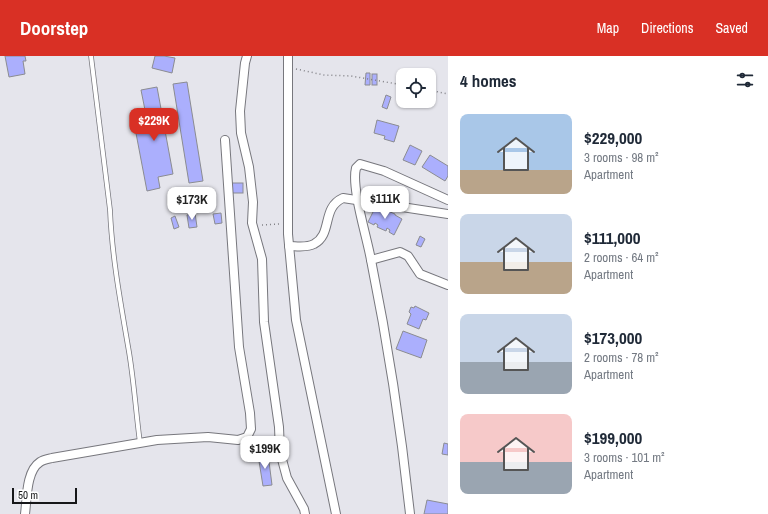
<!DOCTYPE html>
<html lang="en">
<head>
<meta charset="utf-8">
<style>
	:root { --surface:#fff; --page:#f2f2f3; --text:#1f2937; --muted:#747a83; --accent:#d93025 }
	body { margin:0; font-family:"Archivo Narrow",sans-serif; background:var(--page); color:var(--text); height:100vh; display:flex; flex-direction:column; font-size:15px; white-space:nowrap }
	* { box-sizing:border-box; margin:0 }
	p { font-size:13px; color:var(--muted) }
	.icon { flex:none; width:22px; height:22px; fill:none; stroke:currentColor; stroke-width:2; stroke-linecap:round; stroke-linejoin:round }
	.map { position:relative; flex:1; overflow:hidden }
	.details { display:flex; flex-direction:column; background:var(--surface); width:320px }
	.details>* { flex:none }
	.controls { position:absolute; left:396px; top:12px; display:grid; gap:8px }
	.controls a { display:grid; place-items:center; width:40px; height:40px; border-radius:8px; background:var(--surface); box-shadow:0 1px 3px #0004; font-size:20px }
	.scale { position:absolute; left:12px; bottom:10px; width:65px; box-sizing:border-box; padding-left:4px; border:2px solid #161719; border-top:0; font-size:11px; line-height:14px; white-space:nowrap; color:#161719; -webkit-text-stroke:3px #fff; paint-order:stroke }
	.price { position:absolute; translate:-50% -34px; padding:0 9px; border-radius:8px; background:#fff; color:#222; font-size:13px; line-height:26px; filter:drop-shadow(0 1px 2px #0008) }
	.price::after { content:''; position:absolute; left:50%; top:24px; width:12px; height:9px; margin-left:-6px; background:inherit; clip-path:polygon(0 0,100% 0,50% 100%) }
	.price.active { background:var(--accent); color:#fff }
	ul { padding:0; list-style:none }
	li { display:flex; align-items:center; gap:12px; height:100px; padding:0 12px }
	li span { display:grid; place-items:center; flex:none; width:112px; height:80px; border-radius:8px; color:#555 }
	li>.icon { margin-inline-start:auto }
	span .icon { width:48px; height:48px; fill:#fffc; stroke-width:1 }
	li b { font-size:17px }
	h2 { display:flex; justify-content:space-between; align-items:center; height:48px; padding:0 12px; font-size:17px }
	header { display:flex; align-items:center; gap:24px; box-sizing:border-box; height:56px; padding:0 20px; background:var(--accent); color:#fff }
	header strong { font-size:19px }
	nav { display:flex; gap:22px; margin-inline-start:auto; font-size:14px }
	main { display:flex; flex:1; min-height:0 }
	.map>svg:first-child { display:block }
	.building { fill:#abaffd; stroke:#8b8c91 }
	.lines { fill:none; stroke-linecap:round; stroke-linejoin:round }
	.lane-casing { stroke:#77777d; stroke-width:5.5 }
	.street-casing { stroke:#77777d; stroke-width:10 }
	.path { stroke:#818186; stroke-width:1.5; stroke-dasharray:1 3; stroke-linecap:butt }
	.lane { stroke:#fff; stroke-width:4 }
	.street { stroke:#fff; stroke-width:8 }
</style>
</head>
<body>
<header>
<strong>Doorstep</strong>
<nav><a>Map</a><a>Directions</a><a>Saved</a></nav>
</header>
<main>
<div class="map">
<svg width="448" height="458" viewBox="0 0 448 458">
	<rect width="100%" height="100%" fill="#e5e5ec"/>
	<g class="building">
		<path d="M 5,0 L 25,0 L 26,5 L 23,5 L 25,18 L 9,21 Z"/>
		<path d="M 155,0 L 164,0 L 175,2 L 172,17 L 152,12 Z"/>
		<path d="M 366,17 L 370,17 L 370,29 L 365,29 Z"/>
		<rect x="372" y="18" width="5" height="11"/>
		<path d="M 187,26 L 203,125 L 189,127 L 173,28 Z"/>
		<path d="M 157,31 L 173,118 L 158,121 L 160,132 L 147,135 L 135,72 L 148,69 L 141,34 Z"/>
		<path d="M 386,39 L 391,41 L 387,53 L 382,51 Z"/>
		<path d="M 377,64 L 399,70 L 394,86 L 384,83 L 385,80 L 374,77 Z"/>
		<path d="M 410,89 L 422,95 L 415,109 L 403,104 Z"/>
		<path d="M 430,99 L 448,110 L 448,120 L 445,125 L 422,111 Z"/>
		<rect x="230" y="127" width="13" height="10"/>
		<path d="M 376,150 L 395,158 L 395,159 L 402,163 L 394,179 L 389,176 L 390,174 L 387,172 L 386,175 L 377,171 L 378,169 L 375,167 L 374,169 L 368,166 Z"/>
		<path d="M 195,157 L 197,171 L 189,172 L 187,159 Z"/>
		<path d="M 221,157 L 222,167 L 215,168 L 213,158 Z"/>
		<path d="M 175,160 L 179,171 L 174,173 L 171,162 Z"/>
		<path d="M 420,180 L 425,183 L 421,191 L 416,189 Z"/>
		<path d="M 415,250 L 429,257 L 426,264 L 423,263 L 419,273 L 407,268 L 411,258 L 409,256 L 411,251 L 414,252 Z"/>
		<path d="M 403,275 L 427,284 L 421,302 L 396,293 Z"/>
		<path d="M 444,387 L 448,388 L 448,399 L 442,398 Z"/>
		<path d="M 268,398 L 272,429 L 263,430 L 258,399 Z"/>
		<path d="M 427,444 L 448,448 L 448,458 L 424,458 Z"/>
	</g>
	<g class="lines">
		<defs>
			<path id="lane" d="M 91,0 L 110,154 C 112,202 121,249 129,296 C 134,326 136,357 140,387"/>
			<g id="street">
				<path d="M 247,0 L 245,7 L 240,55 L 241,77 L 249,111 L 253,146 L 252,167 L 262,203 L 264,266 L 279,371 L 280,396 L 287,422 L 304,453 L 305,458"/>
				<path d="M 288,0 L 288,178 L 296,264 L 336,458"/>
				<path d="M 289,190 C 296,190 307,192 314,188 C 333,178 321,152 343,142 L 448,158"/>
				<path d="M 371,204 L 400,196 L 408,200 L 420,218 L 448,229"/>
				<path d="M 25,458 C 27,443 26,415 40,406 C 43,404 48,403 52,402 L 157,384 L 208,381 L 238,384 L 247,381 L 251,373 L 250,357 L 239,291 L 225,84"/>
				<path d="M 410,458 C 401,373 388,288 371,204 C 367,181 351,132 356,112 L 360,108 L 384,115 L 448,144"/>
			</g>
		</defs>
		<use href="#lane" class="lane-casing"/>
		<use href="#street" class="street-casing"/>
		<g class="path">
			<path d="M 296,13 L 324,19 L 351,20 L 403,29"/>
			<path d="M 429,34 L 448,38"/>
			<path d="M 262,169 L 280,168"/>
		</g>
		<use href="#lane" class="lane"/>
		<use href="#street" class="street"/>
	</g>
</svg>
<div class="controls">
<a><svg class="icon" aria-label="locate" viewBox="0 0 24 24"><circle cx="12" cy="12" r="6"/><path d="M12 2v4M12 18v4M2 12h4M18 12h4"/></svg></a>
</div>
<div class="scale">50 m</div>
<b class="price active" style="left:154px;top:86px">$229K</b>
<b class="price" style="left:385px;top:164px">$111K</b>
<b class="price" style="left:192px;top:165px">$173K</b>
<b class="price" style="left:265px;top:414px">$199K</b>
</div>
<section class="details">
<h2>4 homes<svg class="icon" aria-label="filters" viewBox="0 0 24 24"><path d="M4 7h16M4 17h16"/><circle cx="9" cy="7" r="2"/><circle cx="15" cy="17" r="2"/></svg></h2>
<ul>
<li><span style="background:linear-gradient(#a9c7e8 70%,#b9a48a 0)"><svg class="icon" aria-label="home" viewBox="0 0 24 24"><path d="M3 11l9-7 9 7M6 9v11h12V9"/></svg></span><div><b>$229,000</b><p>3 rooms · 98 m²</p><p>Apartment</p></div></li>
<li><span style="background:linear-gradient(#c9d6e8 60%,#b9a48a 0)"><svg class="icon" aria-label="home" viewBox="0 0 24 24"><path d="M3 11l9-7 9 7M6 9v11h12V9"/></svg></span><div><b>$111,000</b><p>2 rooms · 64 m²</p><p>Apartment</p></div></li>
<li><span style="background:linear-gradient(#c9d6e8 60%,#9aa5b1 0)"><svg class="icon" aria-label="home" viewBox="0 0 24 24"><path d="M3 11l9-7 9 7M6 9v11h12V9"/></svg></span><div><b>$173,000</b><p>2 rooms · 78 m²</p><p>Apartment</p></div></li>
<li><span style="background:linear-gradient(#f6c9c9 60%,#9aa5b1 0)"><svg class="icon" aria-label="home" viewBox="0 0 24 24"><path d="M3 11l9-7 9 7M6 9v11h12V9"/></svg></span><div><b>$199,000</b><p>3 rooms · 101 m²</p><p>Apartment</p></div></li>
</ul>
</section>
</main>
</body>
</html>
